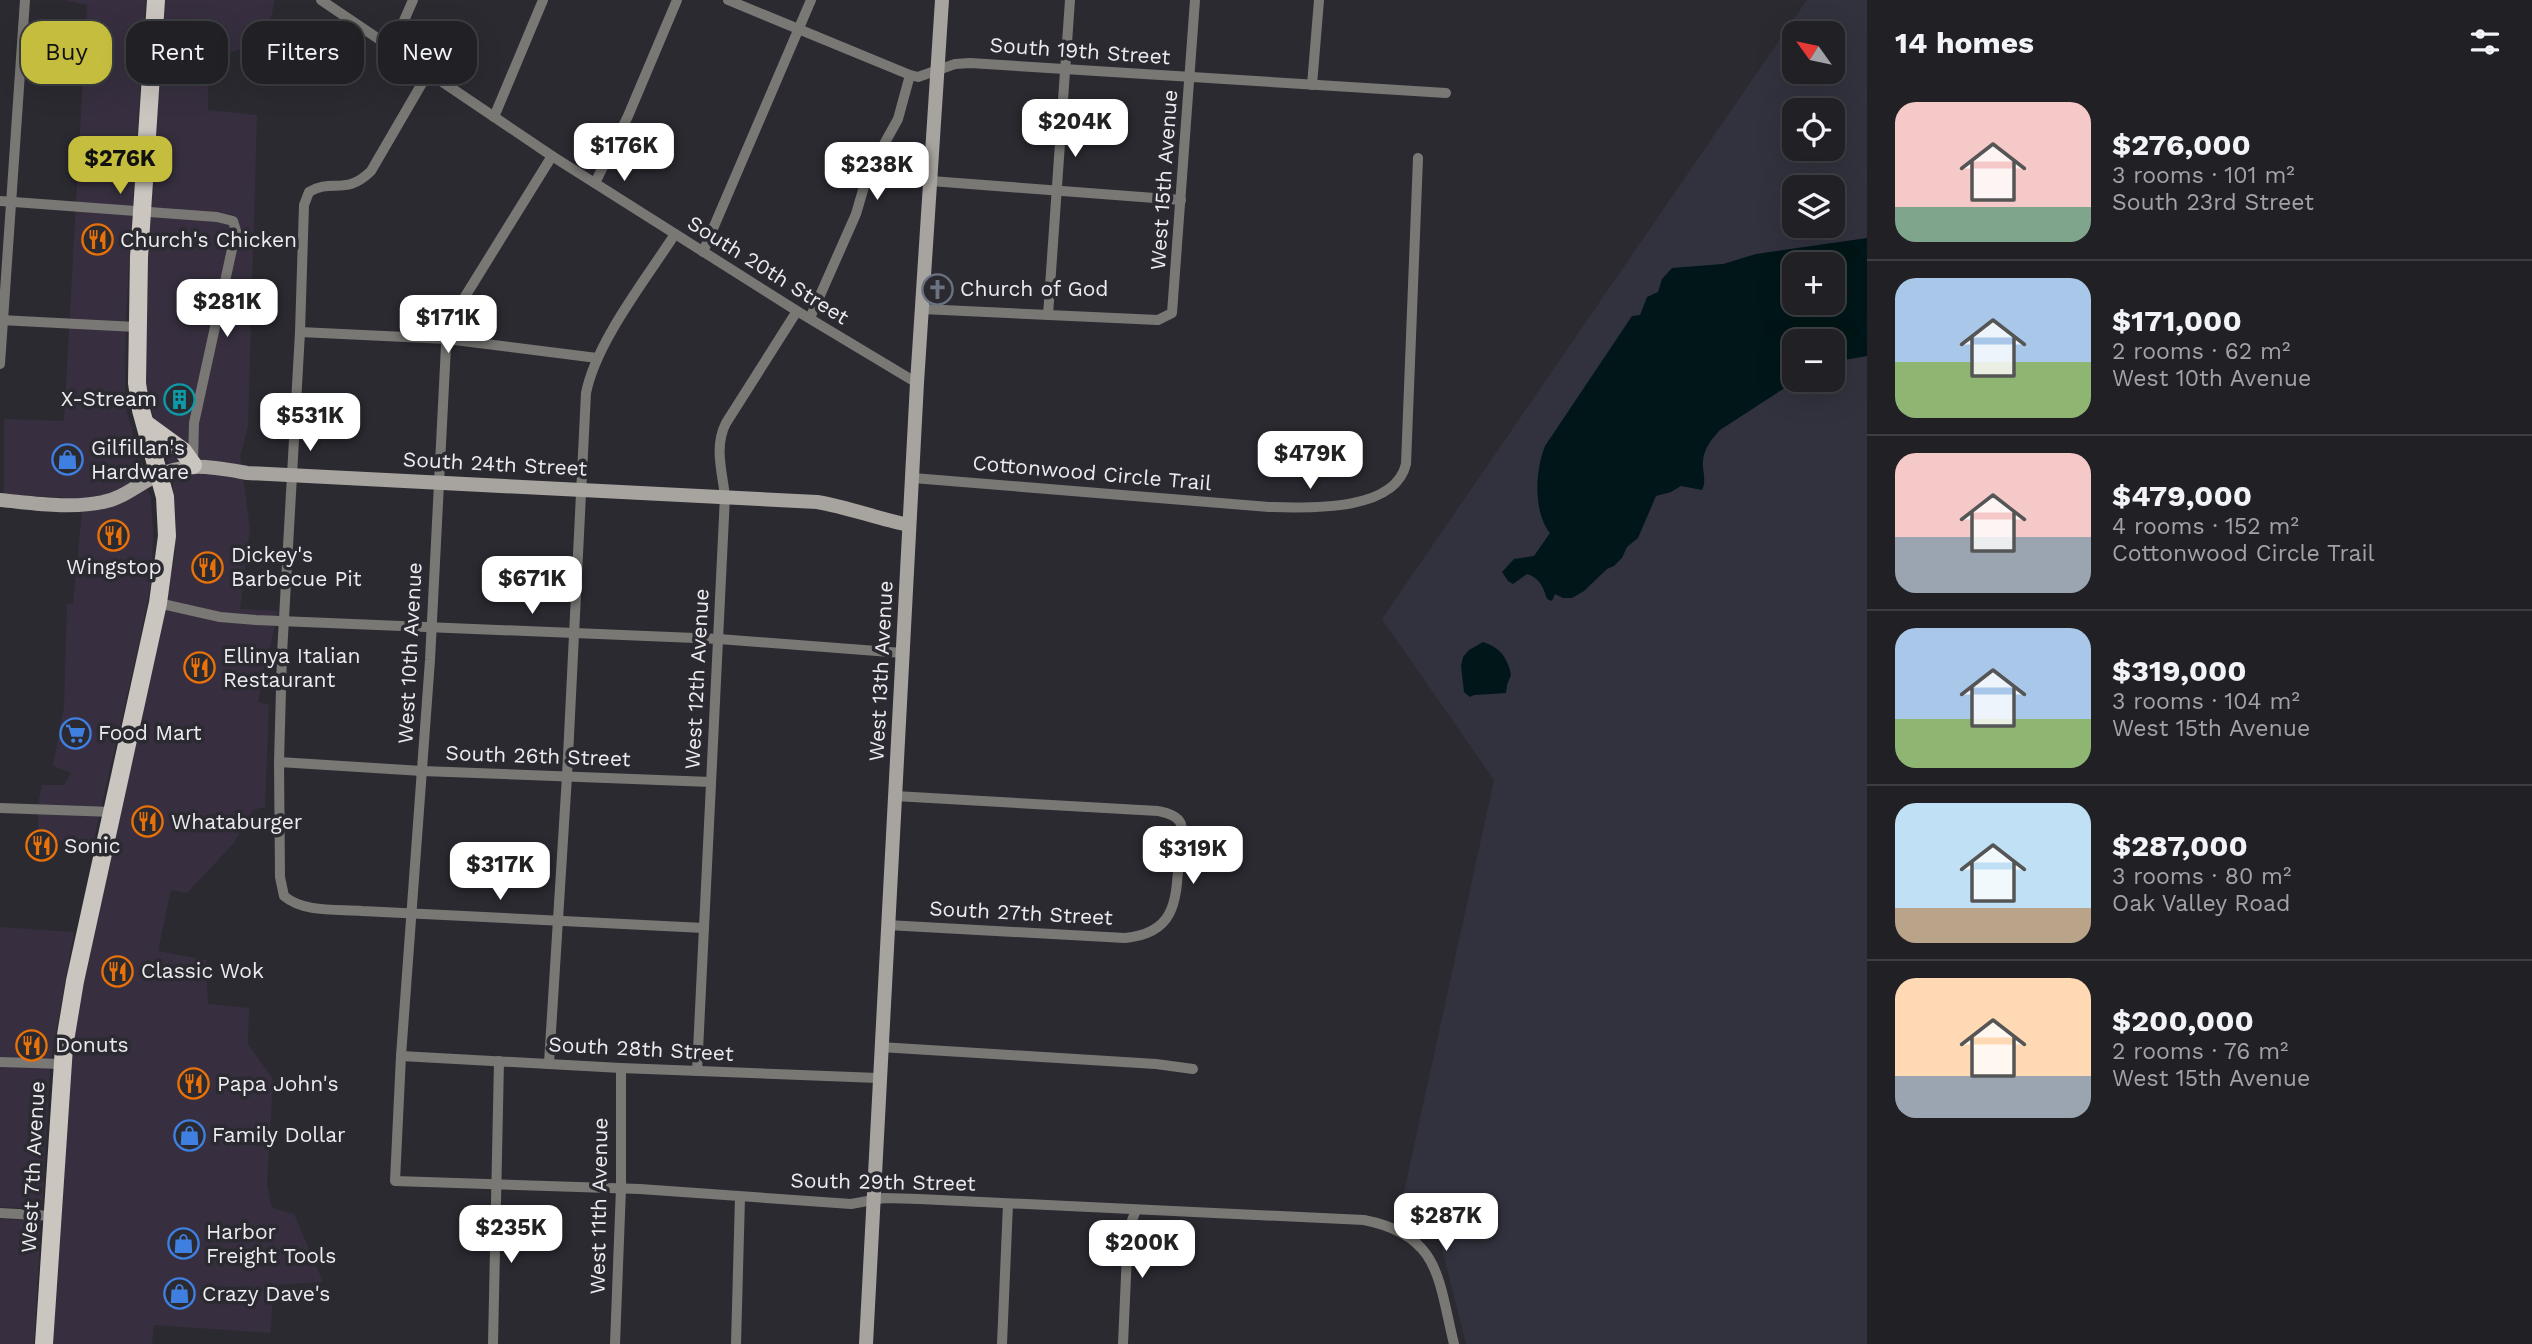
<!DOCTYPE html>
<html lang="en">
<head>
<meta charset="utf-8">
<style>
	:root { --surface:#202025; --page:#2d2d32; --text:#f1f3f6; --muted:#a2a3a7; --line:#3d3e42; --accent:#c4bd3e }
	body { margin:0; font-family:"Work Sans",sans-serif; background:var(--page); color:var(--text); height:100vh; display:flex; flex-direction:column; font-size:26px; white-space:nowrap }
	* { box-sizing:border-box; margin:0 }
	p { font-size:23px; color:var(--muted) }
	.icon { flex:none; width:38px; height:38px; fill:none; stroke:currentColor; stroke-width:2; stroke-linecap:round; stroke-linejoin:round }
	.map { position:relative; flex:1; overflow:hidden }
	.sheet { display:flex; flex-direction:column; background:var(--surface); width:665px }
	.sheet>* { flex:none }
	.banner { position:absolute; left:21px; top:21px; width:665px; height:63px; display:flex; gap:14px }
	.needle { width:46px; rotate:303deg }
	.controls { position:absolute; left:1782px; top:21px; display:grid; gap:14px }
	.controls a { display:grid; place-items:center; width:63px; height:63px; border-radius:14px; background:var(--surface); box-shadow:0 7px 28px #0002,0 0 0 2px var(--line); font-size:35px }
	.price { position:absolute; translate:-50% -60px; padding:0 16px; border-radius:14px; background:#fff; color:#222; font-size:23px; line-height:46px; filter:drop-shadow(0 2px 4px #0008) }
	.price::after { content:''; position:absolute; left:50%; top:42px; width:21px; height:16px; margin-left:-10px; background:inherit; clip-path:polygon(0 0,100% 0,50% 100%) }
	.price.selected { background:var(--accent); color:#111 }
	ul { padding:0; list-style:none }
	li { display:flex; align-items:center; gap:21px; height:175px; padding:0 28px }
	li+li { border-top:2px solid var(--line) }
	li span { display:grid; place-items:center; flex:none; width:196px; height:140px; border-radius:21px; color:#555 }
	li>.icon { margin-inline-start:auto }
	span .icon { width:84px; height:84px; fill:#fffc; stroke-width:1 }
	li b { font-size:30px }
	h2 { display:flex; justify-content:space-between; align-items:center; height:84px; padding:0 28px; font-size:30px }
	.chip { padding:0 24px; border-radius:21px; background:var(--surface); box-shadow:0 7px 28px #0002,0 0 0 2px var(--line); font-size:24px; line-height:63px }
	.chip.selected { background:var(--accent); color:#111 }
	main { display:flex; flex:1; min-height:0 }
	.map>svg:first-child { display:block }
	.commercial { fill:#372f3f }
	.built { fill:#32323e; fill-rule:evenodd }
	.water { fill:#001618; fill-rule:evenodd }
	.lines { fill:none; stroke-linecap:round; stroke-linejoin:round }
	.street { stroke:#7a7875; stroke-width:10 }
	.secondary { stroke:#a7a39f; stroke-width:14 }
	.primary { stroke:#cac5bf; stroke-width:18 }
	.labels { text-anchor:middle; stroke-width:7; stroke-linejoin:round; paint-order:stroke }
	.street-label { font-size:21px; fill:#ecebf0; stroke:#2b2a31 }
	.poi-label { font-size:21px; fill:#ecebf0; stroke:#2b2a31; text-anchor:start }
</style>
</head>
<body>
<main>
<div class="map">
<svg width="1867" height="1344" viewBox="0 0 1867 1344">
	<rect width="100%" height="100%" fill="#2b2a31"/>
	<g class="commercial">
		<path d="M 64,0 L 146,0 L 126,313 L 125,406 L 145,473 L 138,481 L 113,495 L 84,499 L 4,494 L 4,419 L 64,421 L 87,5 Z"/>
		<path d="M 163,0 L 275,0 L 265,43 L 209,58 L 208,110 L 257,115 L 248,427 L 240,456 L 242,469 L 169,465 L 156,429 L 147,389 L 143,336 Z"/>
		<path d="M 195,470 L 243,478 L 250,528 L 240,609 L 278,611 L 258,702 L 269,705 L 265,807 L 253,810 L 234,843 L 187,893 L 171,890 L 158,951 L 206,960 L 208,1004 L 249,1008 L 248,1044 L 273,1079 L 267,1185 L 272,1208 L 294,1214 L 323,1282 L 274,1285 L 270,1333 L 154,1325 L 152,1344 L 51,1344 L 67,1079 L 85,970 L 175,554 L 176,525 L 172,475 Z"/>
		<path d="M 147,489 L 151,498 L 153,532 L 152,579 L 138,648 L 93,843 L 38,840 L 38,804 L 42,785 L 64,785 L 71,773 L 53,766 L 64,707 L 67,603 L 73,604 L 82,511 L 95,511 L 115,505 Z"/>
		<path d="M 0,927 L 74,932 L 51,1060 L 0,1057 Z"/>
		<path d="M 0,1067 L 50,1069 L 42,1209 L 0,1207 Z"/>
		<path d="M 0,1219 L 41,1221 L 34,1344 L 0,1344 Z"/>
	</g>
	<path class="built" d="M 1807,0 L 1867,0 L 1867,1344 L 1466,1344 L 1434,1217 L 1400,1210 L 1494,780 L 1382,619 ZM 1794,33 L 1832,33 L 1832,72 L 1794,72 ZM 1794,110 L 1832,110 L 1832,149 L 1794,149 ZM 1794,187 L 1832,187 L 1832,226 L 1794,226 ZM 1794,264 L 1832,264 L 1832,303 L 1794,303 ZM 1794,341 L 1832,341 L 1832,380 L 1794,380 Z"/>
	<g class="water">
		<path d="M 1867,238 L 1867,356 L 1832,362 L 1832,341 L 1794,341 L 1794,380 L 1797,380 L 1720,430 C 1712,439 1704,448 1703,461 C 1702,471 1707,480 1702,490 L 1681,486 L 1671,492 L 1656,496 L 1638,538 L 1627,547 L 1622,558 L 1614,566 L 1607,569 L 1584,591 L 1572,598 L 1563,598 L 1555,594 L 1552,601 L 1547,599 C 1543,587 1540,578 1527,574 L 1513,584 L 1508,581 L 1502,572 L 1514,559 L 1534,556 L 1550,533 C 1533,512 1535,471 1545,446 L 1632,316 L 1640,315 L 1647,297 L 1658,292 L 1662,279 L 1672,268 L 1723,264 L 1756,254 ZM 1794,264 L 1832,264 L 1832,303 L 1794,303 Z"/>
		<path d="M 1483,642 C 1500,647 1508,658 1511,675 L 1507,685 L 1506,693 L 1474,695 L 1470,697 L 1464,692 L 1461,666 L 1463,657 L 1469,650 Z"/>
	</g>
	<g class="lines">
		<g class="street">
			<path d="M 321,0 L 552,156 L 797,311 L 917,383"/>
			<path d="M 728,0 L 910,75 L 918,77 L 955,64 L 970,63 L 1446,93"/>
			<path d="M 392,48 L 413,0"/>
			<path d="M 428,73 L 371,171 C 346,196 332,178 309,192 L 304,205 L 300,332 L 282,654 L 279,762 L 280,877 L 284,896 C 304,913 338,909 362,911 L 704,928"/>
			<path d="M 1312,85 L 1319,0"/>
			<path d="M 494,117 L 543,0"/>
			<path d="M 552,156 L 461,303 L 453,318 L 446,346 L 430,660 L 401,1056 L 395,1181 L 640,1189 L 851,1204 L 884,1198 L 919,1199 L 1364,1220 C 1441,1235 1438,1280 1454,1344"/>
			<path d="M 931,181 L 1181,200"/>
			<path d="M 595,183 L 628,116 L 677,0"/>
			<path d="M 0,201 L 217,217 L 233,221 L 236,231 L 194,423 L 193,462"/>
			<path d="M 703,252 L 811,0"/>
			<path d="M 922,309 L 1158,320 L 1172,313 L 1195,0"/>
			<path d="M 1048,315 L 1070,0"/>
			<path d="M 810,318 L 856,214 L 868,173 L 898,119 L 910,75"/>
			<path d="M 0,320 L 136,327"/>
			<path d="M 300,332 L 447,339 L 597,358"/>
			<path d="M 0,364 L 25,0"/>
			<path d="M 913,478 L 1269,507 C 1309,508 1395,512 1406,464 L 1418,158"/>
			<path d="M 158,603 L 220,617 L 256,620 L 719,639 L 903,653"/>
			<path d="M 279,762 L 422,771 L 711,782"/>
			<path d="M 0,808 L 113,812"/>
			<path d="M 887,925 L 1125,938 C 1177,933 1176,899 1179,857 C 1180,848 1184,833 1181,824 C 1177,815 1166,813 1158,811 L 895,796"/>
			<path d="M 880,1047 L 1156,1064 L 1193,1069"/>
			<path d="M 401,1056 L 621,1068 L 878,1078"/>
			<path d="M 0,1062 L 62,1064"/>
			<path d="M 549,1063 L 567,776 L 586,393 C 596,342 646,279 675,234"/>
			<path d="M 697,1071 L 725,496 C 722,471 714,446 726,423 L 797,311"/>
			<path d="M 0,1213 L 53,1216"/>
			<path d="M 493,1344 L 499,1061"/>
			<path d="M 615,1344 L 621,1188 L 621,1068"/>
			<path d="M 736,1344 L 740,1197"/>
			<path d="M 1002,1344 L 1008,1204"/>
			<path d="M 1123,1344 L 1128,1231 L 1136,1210"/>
		</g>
		<g class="secondary">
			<path d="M 0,500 C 33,503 71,509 103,502 C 121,499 136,486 152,478 C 185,461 212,467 247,473 L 817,502 C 848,507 878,519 909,525"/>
			<path d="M 866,1344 L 917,383 L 942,0"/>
		</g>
		<g class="primary">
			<path d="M 146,424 L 183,451 L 193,465"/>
			<path d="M 44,1344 L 64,1047 L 75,981 L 158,603 L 167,536 L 165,497 L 141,410 L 137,383 L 139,257 L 156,0"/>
		</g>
	</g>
	<defs>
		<symbol id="restaurant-ring" viewBox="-11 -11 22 22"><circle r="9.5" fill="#2b2a31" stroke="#e8710a" stroke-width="1.5"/><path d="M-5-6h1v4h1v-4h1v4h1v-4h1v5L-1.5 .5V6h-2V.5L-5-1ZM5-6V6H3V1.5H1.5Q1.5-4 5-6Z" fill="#e8710a"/></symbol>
		<symbol id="church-ring" viewBox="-11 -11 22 22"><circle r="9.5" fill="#2b2a31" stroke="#6b7280" stroke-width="1.5"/><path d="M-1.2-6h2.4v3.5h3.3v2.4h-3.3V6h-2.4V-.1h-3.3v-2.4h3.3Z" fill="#6b7280"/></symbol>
		<symbol id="building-ring" viewBox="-11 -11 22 22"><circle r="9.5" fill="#2b2a31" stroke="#0f9aa8" stroke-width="1.5"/><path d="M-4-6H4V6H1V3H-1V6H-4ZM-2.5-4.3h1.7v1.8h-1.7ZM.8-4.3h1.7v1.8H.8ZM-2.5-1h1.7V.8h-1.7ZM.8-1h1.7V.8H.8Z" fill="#0f9aa8"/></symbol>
		<symbol id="shop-ring" viewBox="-11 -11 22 22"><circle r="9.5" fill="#2b2a31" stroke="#3f7fe0" stroke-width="1.5"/><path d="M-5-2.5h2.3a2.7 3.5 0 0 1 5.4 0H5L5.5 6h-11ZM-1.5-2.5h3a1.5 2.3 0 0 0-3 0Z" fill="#3f7fe0"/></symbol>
		<symbol id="supermarket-ring" viewBox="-11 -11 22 22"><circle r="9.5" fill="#2b2a31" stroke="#3f7fe0" stroke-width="1.5"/><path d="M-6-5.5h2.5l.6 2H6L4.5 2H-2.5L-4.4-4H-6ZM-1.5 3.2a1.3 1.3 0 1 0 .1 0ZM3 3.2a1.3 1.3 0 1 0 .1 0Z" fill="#3f7fe0"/></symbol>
	</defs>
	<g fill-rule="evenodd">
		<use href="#restaurant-ring" x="80" y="222" width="35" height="35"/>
		<use href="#church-ring" x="920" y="272" width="35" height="35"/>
		<use href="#building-ring" x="162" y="382" width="35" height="35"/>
		<use href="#shop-ring" x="50" y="442" width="35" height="35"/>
		<use href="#restaurant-ring" x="96" y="518" width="35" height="35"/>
		<use href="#restaurant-ring" x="190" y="550" width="35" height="35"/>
		<use href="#restaurant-ring" x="182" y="650" width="35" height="35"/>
		<use href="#supermarket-ring" x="58" y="716" width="35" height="35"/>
		<use href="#restaurant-ring" x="130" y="804" width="35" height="35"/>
		<use href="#restaurant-ring" x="24" y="828" width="35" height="35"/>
		<use href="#restaurant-ring" x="100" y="954" width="35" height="35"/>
		<use href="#restaurant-ring" x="14" y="1028" width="35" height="35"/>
		<use href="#restaurant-ring" x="176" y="1066" width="35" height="35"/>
		<use href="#shop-ring" x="172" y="1118" width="35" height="35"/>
		<use href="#shop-ring" x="166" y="1226" width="35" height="35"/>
		<use href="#shop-ring" x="162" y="1276" width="35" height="35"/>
	</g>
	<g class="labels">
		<g class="street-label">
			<text transform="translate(1080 51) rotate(4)" y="7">South 19th Street</text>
			<text transform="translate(1164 180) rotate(-86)" y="7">West 15th Avenue</text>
			<text transform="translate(768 270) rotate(32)" y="7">South 20th Street</text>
			<text transform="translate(495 464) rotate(3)" y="7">South 24th Street</text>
			<text transform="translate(1092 473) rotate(5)" y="7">Cottonwood Circle Trail</text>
			<text transform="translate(410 653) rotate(-87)" y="7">West 10th Avenue</text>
			<text transform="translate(881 671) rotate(-87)" y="7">West 13th Avenue</text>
			<text transform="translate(697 679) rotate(-87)" y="7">West 12th Avenue</text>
			<text transform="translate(538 756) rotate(2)" y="7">South 26th Street</text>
			<text transform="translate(1021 913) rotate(3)" y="7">South 27th Street</text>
			<text transform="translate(641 1049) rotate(3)" y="7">South 28th Street</text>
			<text transform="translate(33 1167) rotate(-87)" y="7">West 7th Avenue</text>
			<text transform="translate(883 1182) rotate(1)" y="7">South 29th Street</text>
			<text transform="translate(599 1206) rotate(-89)" y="7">West 11th Avenue</text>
		</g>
		<g class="poi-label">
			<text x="120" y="247">Church's Chicken</text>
			<text x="960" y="296">Church of God</text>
			<text x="157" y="406" text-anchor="end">X-Stream</text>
			<text x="91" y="455">Gilfillan's<tspan x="91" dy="24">Hardware</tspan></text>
			<text x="231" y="562">Dickey's<tspan x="231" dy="24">Barbecue Pit</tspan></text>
			<text x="114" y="574" text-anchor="middle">Wingstop</text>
			<text x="223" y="663">Ellinya Italian<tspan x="223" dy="24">Restaurant</tspan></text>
			<text x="98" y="740">Food Mart</text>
			<text x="171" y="829">Whataburger</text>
			<text x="64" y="853">Sonic</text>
			<text x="141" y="978">Classic Wok</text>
			<text x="55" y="1052">Donuts</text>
			<text x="217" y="1091">Papa John's</text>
			<text x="212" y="1142">Family Dollar</text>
			<text x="206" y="1239">Harbor<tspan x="206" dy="24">Freight Tools</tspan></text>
			<text x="202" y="1301">Crazy Dave's</text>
		</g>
	</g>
</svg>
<div class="controls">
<a><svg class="needle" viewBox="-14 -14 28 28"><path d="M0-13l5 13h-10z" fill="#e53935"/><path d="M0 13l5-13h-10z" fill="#a2a3a7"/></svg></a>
<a><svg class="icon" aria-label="locate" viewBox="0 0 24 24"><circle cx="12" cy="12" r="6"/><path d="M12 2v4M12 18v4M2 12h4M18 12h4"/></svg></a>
<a><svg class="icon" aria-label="layers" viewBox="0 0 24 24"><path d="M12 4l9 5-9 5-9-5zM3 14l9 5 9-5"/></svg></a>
<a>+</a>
<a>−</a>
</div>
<b class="price" style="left:1075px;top:159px">$204K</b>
<b class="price" style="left:624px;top:183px">$176K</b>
<b class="price selected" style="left:120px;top:196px">$276K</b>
<b class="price" style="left:877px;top:202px">$238K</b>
<b class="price" style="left:227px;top:339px">$281K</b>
<b class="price" style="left:448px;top:355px">$171K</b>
<b class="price" style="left:310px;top:453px">$531K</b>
<b class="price" style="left:1310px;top:491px">$479K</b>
<b class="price" style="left:532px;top:616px">$671K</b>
<b class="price" style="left:1193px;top:886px">$319K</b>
<b class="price" style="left:500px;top:902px">$317K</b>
<b class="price" style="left:1446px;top:1253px">$287K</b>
<b class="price" style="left:511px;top:1265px">$235K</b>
<b class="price" style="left:1142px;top:1280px">$200K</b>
<div class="banner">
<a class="chip selected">Buy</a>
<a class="chip">Rent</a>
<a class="chip">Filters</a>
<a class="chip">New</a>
</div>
</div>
<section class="sheet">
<h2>14 homes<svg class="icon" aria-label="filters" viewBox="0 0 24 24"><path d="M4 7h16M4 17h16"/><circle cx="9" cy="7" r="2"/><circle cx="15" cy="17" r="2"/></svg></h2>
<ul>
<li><span style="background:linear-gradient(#f6c9c9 75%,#7fa58c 0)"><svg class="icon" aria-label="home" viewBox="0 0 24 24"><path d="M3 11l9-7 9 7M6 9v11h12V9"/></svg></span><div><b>$276,000</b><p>3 rooms · 101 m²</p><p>South 23rd Street</p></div></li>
<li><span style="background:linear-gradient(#a9c7e8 60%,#8fb573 0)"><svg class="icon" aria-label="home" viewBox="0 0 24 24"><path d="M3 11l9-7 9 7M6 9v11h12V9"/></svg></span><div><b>$171,000</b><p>2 rooms · 62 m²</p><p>West 10th Avenue</p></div></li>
<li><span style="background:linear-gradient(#f6c9c9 60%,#9aa5b1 0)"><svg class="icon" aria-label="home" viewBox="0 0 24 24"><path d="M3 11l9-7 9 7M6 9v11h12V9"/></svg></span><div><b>$479,000</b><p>4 rooms · 152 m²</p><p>Cottonwood Circle Trail</p></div></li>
<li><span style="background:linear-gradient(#a9c7e8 65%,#8fb573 0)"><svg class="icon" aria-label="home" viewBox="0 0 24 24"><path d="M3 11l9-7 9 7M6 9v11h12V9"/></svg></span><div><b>$319,000</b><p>3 rooms · 104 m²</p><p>West 15th Avenue</p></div></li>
<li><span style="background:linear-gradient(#bfe0f5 75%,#b9a48a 0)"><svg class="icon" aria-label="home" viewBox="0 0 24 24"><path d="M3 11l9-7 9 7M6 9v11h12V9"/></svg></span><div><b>$287,000</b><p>3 rooms · 80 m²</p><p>Oak Valley Road</p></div></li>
<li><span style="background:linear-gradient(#ffd9b3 70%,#9aa5b1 0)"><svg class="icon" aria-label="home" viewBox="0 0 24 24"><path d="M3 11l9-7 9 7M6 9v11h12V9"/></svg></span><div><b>$200,000</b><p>2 rooms · 76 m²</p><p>West 15th Avenue</p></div></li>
</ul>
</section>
</main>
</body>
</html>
